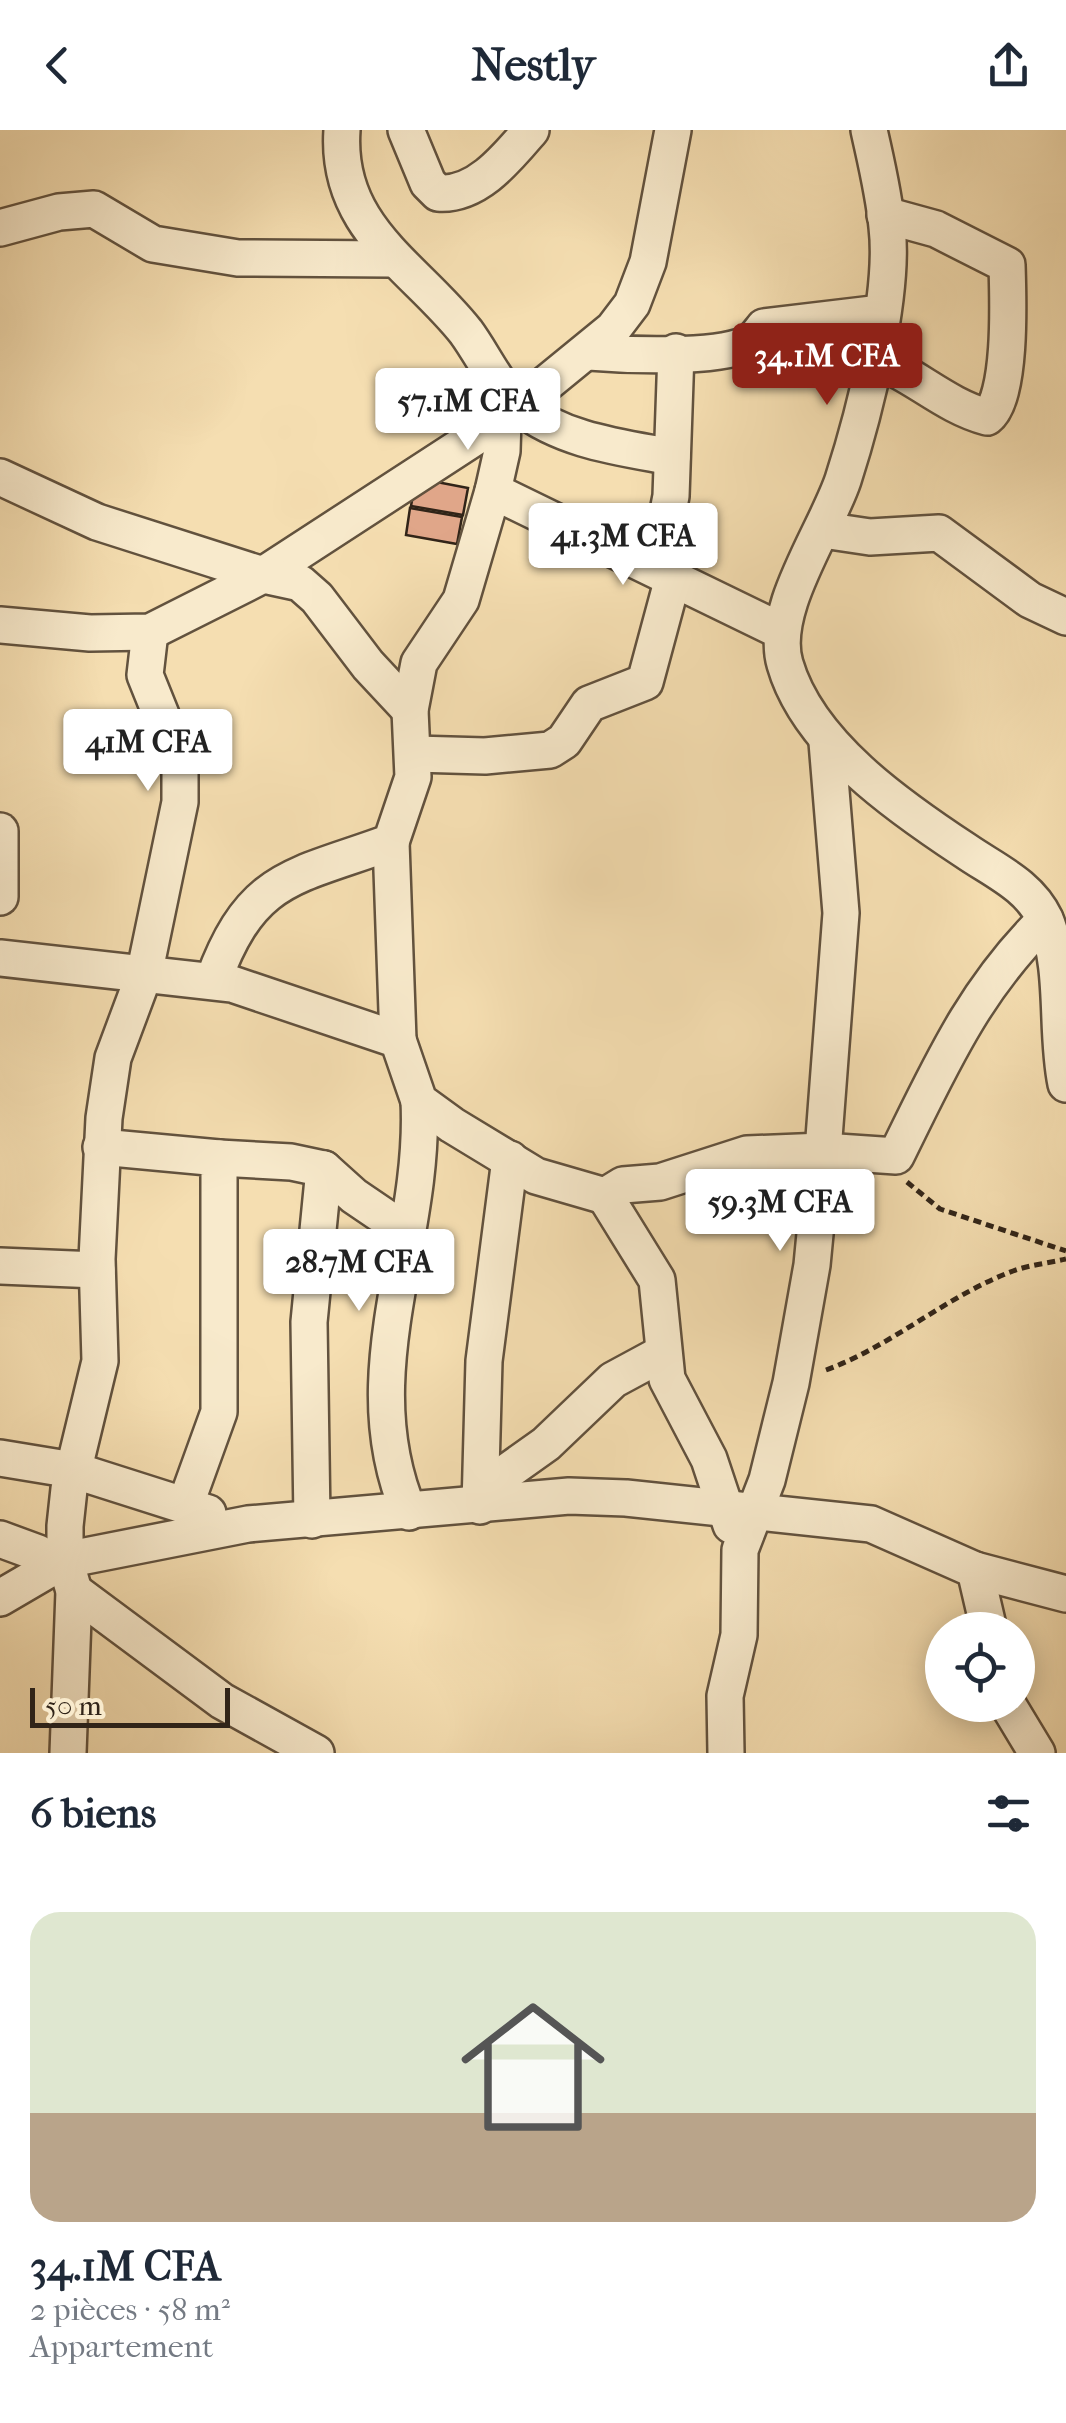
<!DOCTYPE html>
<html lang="fr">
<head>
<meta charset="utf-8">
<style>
	:root { --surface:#fff; --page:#f6f6f7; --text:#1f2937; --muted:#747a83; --line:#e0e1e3; --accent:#8f2418 }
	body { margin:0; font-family:"IM FELL French Canon",serif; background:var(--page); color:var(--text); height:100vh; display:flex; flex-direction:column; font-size:38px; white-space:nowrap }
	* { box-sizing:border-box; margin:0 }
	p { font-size:32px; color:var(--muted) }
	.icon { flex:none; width:55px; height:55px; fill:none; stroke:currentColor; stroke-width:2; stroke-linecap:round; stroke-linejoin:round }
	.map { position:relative; height:1623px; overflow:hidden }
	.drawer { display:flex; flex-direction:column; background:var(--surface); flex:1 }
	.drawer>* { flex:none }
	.fabs { position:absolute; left:925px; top:1482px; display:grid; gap:20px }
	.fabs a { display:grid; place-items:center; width:110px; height:110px; border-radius:50%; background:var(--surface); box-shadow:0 5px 25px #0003; font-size:50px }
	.scale { position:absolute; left:30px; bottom:25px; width:200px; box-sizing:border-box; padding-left:10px; border:5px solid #312418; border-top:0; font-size:28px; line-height:35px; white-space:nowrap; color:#312418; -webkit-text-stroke:8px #f8eacc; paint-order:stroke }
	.price { position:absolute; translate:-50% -85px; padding:0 22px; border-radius:10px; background:#fff; color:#222; font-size:32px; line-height:65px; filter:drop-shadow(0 2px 5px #0008) }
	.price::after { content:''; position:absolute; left:50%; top:60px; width:30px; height:22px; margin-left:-15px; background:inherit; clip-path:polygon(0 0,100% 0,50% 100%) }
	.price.active { background:var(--accent); color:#fff }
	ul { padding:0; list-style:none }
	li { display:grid; align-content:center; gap:20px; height:530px; padding:0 30px }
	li+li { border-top:2px solid var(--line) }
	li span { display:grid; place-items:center; height:310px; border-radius:30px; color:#555 }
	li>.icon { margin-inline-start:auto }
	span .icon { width:180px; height:180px; fill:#fffc; stroke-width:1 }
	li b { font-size:42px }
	h2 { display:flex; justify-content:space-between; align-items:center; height:120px; padding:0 30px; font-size:42px }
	header { display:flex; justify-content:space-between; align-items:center; height:130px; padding:0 30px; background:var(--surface); font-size:45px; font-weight:700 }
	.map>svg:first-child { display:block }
	.building { fill:#e0a689; stroke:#312418; stroke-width:2.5 }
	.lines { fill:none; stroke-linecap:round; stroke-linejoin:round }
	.minor-casing { stroke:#62523e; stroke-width:40 }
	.path { stroke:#312418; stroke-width:5; stroke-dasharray:8 5; stroke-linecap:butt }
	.minor { stroke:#f8eacc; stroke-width:35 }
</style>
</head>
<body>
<header><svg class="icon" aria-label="back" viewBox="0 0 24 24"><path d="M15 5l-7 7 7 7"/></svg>Nestly<svg class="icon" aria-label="share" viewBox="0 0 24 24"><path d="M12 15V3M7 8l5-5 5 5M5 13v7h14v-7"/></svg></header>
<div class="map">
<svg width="1066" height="1623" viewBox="0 0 1066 1623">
	<rect width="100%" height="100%" fill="#f5deb1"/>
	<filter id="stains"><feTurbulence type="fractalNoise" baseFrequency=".002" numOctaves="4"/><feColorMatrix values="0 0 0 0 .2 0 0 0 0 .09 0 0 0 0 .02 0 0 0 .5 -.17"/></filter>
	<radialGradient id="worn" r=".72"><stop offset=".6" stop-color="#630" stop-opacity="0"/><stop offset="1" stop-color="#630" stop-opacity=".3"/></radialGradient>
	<g class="building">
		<path d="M 416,348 L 468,358 L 463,385 L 411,376 Z"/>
		<path d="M 410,378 L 462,387 L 457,414 L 406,405 Z"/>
	</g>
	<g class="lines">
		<defs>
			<g id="minor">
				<path d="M 342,0 C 335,98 414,136 466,202 C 483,225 498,259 520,277 C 564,311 619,317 672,327"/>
				<path d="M 406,0 L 428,53 L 438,63 C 477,66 507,28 531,0"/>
				<path d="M 869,0 C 876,32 884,64 887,97 C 895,164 864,285 843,350 C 825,403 769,480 785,534 C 808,614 899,677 966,721 C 995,741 1029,755 1045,789 C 1066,840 1055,901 1066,954"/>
				<path d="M 0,98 L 59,82 L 94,79 L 153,114 L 238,128 L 391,129"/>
				<path d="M 589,222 C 625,225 715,229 747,214 C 755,210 759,203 764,197 L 881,183"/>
				<path d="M 872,228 C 913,243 945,276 987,287 C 1012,268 1008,167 1007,135 L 936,99 L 885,85"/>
				<path d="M 0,347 L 97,392 L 263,445 L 503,289 L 613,199 L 632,174 L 648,132 L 673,0"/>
				<path d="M 493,361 L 779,500"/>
				<path d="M 823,400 L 870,407 L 939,403 L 1030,470 L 1066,487"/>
				<path d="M 657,438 L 671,366 L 676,222"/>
				<path d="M 0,495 L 90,503 L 150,502 L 263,445 L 300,453 L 317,468 L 368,535 L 410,580"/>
				<path d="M 415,624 L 485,626 L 550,620 L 564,611 L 589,574 L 645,552 L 673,448"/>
				<path d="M 0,701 L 0,767"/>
				<path d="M 391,712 L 398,910"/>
				<path d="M 0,828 L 232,854 L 398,910 L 419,971 L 452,995 L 536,1046 L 605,1066 L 623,1055 L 660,1052 L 747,1024 L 823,1021 L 896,1026 C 940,937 973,861 1045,790"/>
				<path d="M 213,851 C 252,744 294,748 391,712 L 413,647 L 410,580 L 419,533 L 461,470 L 493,361 L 502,321 L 503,289"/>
				<path d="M 101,1017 L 219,1028 L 219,1282 L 185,1376"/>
				<path d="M 219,1028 L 291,1032 L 324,1039 L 354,1066 L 407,1102"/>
				<path d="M 605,1066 L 657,1150 L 667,1249 L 709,1329 L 731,1395"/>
				<path d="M 0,1136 L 97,1140"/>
				<path d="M 0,1328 L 73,1340 L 208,1383"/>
				<path d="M 480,1361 L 546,1314 L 613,1250 L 663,1223"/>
				<path d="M 480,1376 L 484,1231 L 510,1029"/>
				<path d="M 409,1382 C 350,1244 426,1111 419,971"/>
				<path d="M 312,1390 L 309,1192 L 324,1039"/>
				<path d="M 0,1409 L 38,1423 L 52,1436"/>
				<path d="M 975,1440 L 1066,1464"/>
				<path d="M 74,1461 L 222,1571 L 316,1623"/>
				<path d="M 0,1468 L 65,1430 L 248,1394 L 569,1366 L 626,1368 L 871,1394 L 975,1440 L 989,1500"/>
				<path d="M 1008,1575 L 1037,1623"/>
				<path d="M 68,1623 L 74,1461 L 65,1430 L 65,1396 L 69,1359 L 100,1231 L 97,1129 L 104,988 L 113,928 L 144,845 L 180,672 L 180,632 L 145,545 L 150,502"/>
				<path d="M 726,1623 L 725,1566 L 739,1505 L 740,1420 L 767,1350 L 791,1253 L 812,1135 L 823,1021 L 841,783 L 827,612"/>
			</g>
		</defs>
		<use href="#minor" class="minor-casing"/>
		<g class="path">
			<path d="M 907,1052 L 940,1079 L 1066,1121"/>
			<path d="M 826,1240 C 892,1216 946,1166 1013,1141 C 1029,1135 1049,1133 1066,1129"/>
		</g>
		<use href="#minor" class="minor"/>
	</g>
	<rect width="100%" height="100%" filter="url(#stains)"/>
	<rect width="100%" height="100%" fill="url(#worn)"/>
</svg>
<div class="fabs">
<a><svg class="icon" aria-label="locate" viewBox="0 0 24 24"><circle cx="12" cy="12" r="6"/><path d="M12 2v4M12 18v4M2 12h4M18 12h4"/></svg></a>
</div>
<div class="scale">50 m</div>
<b class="price active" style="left:827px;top:278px">34.1M CFA</b>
<b class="price" style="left:468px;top:323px">57.1M CFA</b>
<b class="price" style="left:623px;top:458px">41.3M CFA</b>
<b class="price" style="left:148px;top:664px">41M CFA</b>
<b class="price" style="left:780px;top:1124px">59.3M CFA</b>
<b class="price" style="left:359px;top:1184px">28.7M CFA</b>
</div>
<section class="drawer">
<h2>6 biens<svg class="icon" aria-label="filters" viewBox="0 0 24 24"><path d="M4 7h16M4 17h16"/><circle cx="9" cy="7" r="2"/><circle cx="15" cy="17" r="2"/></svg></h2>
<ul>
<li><span style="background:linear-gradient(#dfe7d0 65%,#b9a48a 0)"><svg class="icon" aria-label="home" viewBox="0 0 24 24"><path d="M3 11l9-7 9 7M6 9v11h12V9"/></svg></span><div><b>34.1M CFA</b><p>2 pièces · 58 m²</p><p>Appartement</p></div></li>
</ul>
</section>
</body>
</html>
